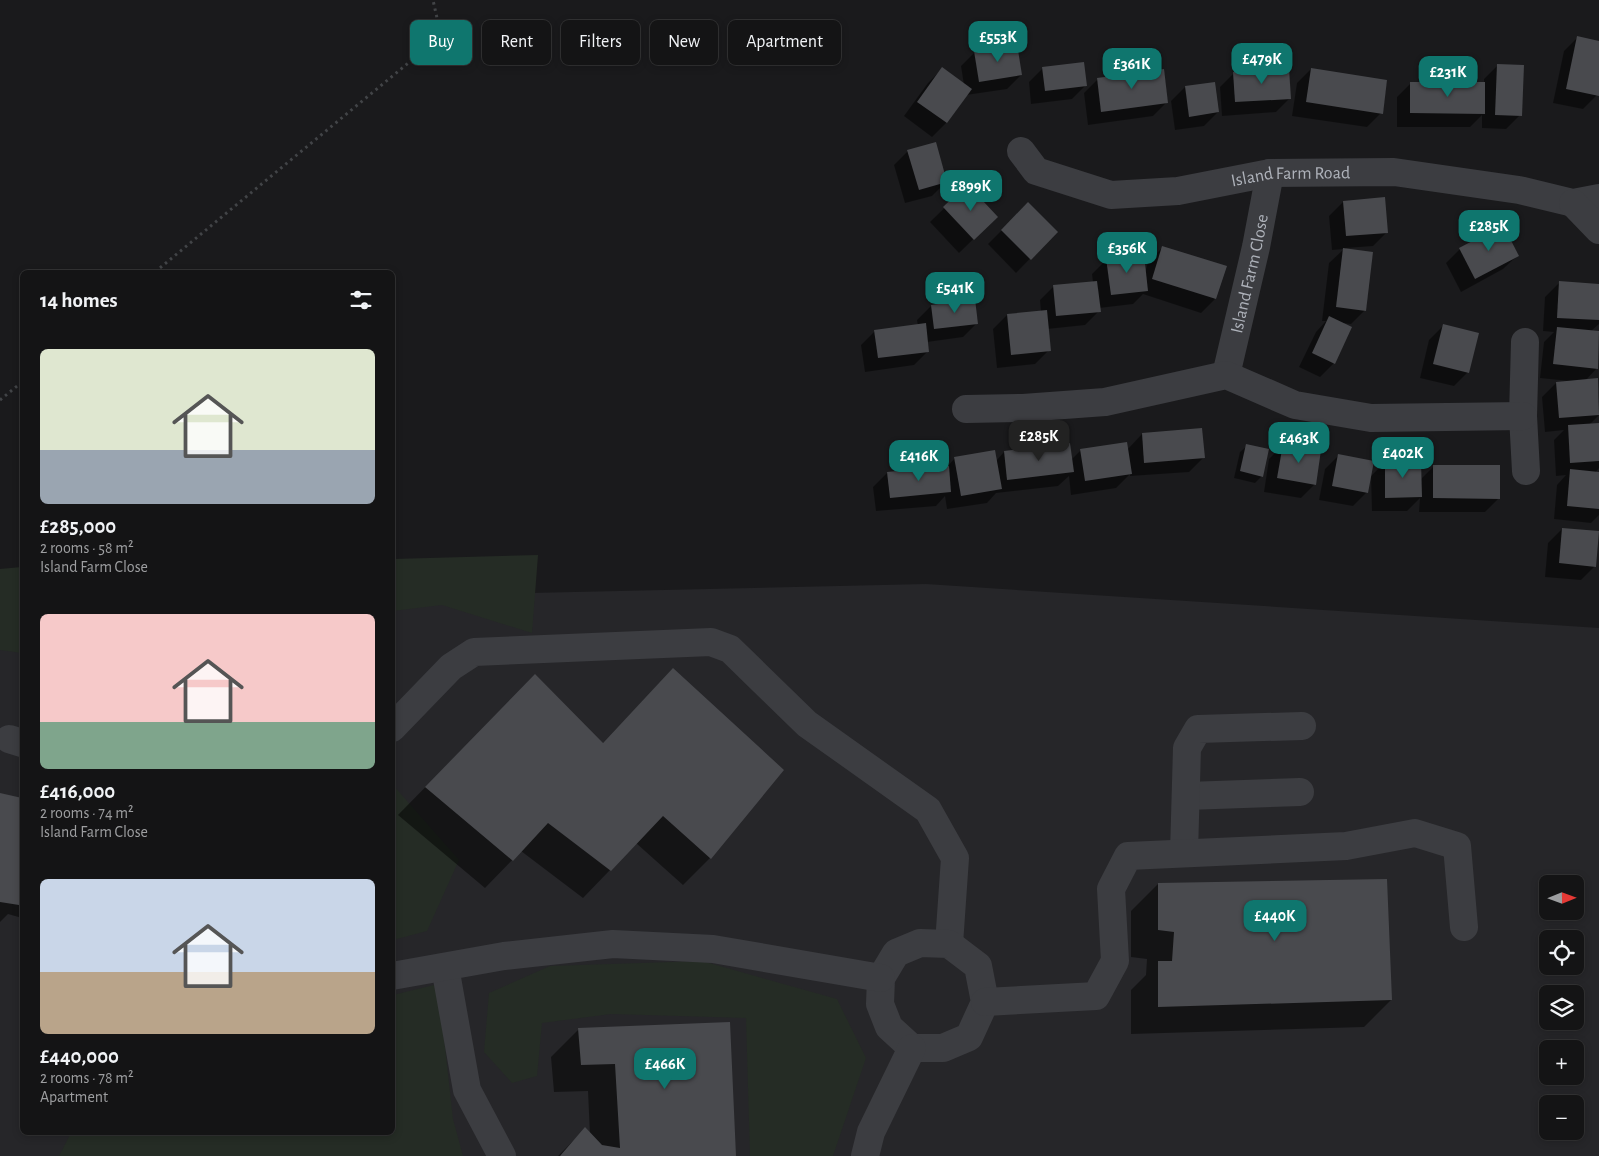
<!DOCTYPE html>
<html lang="en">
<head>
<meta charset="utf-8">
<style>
	:root { --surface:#141415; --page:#1d1d1e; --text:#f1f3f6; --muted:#9d9ea0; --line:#333334; --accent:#0f766e }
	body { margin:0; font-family:"Alegreya Sans",sans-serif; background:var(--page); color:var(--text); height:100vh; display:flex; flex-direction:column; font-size:19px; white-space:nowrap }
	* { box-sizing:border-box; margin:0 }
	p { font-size:16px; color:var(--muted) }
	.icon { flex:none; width:28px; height:28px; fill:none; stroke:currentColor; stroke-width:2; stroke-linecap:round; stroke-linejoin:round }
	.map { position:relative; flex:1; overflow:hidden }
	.details { position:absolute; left:20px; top:270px; width:375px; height:865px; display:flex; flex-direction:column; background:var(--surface); border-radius:8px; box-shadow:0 2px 8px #0003,0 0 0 1px var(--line) }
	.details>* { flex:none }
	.hud { position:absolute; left:410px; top:20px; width:475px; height:45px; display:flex; gap:10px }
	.needle { width:32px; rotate:89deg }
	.buttons { position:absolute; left:1539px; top:875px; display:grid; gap:10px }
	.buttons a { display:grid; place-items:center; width:45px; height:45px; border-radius:8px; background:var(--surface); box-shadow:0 2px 8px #0003,0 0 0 1px var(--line); font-size:25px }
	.price { position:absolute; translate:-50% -42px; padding:0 11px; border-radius:10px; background:var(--accent); color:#fff; font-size:16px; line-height:32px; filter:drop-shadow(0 1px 2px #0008) }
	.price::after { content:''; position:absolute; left:50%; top:30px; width:15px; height:11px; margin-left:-8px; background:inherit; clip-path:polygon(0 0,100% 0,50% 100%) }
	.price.selected { background:#222; color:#fff }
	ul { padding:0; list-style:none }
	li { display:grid; align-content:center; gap:10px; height:265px; padding:0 20px }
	li span { display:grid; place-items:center; height:155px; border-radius:8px; color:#555 }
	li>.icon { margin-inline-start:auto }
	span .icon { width:90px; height:90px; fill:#fffc; stroke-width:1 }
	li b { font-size:21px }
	h2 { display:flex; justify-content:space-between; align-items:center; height:60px; padding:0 20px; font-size:21px }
	.pill { padding:0 18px; border-radius:8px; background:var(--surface); box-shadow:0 2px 8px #0003,0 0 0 1px var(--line); font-size:18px; line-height:45px }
	.pill.selected { background:var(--accent); color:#fff }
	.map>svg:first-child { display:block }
	.built { fill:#262629; fill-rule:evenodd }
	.green { fill:#252c25 }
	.shadow { fill:#0007 }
	.building { fill:#494a4e }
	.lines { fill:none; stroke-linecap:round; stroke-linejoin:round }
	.path { stroke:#424447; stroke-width:3; stroke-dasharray:2.5 4; stroke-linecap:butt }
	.minor { stroke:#3c3d41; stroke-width:28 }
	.labels { text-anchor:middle; stroke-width:5; stroke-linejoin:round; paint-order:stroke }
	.street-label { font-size:18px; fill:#aeb2ba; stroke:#151517 }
</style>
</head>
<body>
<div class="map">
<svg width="1599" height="1156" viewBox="0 0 1599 1156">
	<rect width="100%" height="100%" fill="#1a1a1c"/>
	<path class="built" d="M 926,584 L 1599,628 L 1599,1156 L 0,1156 L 0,606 L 22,605 L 22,1132 L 392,1132 L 393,596 ZM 1548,884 L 1575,884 L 1575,911 L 1548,911 ZM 1548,939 L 1575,939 L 1575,966 L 1548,966 ZM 1548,994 L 1575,994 L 1575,1021 L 1548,1021 ZM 1548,1049 L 1575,1049 L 1575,1076 L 1548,1076 ZM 1548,1104 L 1575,1104 L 1575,1131 L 1548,1131 Z"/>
	<g class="green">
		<path d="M 538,555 L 532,633 L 442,605 L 393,611 L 393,559 Z"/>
		<path d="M 22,567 L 22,653 L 0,650 L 0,569 Z"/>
		<path d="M 392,784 L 459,860 L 427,931 L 393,940 Z"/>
		<path d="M 702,961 L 837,999 L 866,1058 L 833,1156 L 750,1156 L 746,1018 L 611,1014 L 542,1023 L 537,1076 L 512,1083 L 484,1052 L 489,993 L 550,966 Z"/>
		<path d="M 438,984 L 453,1119 L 463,1156 L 59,1156 L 71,1133 L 392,1132 L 393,995 Z"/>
	</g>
	<g class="shadow">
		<path d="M 1578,37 L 1599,42 L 1597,95 L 1583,109 L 1553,103 L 1564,51 Z"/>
		<path d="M 975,52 L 1021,75 L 1007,89 L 966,95 L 946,123 L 932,137 L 904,116 L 928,83 L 942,69 L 964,85 L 961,66 Z"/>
		<path d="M 1498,65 L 1520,115 L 1506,129 L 1482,128 L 1482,115 L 1470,127 L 1397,127 L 1397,97 L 1411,83 L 1484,83 L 1484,79 Z"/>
		<path d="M 1043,68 L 1086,85 L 1072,99 L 1031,104 L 1029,82 Z"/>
		<path d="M 1311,69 L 1381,113 L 1367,127 L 1292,116 L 1297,83 Z"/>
		<path d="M 1234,73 L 1290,98 L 1276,112 L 1222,116 L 1220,87 Z"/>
		<path d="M 1098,79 L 1167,102 L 1153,116 L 1088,125 L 1084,93 Z"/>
		<path d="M 1185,87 L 1218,112 L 1204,126 L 1175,130 L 1171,101 Z"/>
		<path d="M 908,151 L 946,182 L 932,196 L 905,203 L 894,165 Z"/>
		<path d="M 967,186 L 996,217 L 959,253 L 930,222 Z"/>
		<path d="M 1343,202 L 1387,232 L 1373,246 L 1346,248 L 1365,310 L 1351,324 L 1342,323 L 1334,363 L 1320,377 L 1299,367 L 1316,332 L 1326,321 L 1322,321 L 1329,263 L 1344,249 L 1332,250 L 1329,216 Z"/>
		<path d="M 1028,204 L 1056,232 L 1016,273 L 988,244 Z"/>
		<path d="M 1162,248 L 1215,299 L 1201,313 L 1143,294 L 1133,304 L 1099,308 L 1099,311 L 1085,325 L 1047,329 L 1049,350 L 1035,364 L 997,368 L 993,329 L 1007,315 L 1041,312 L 1040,300 L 1054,286 L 1093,282 L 1092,274 L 1106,260 L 1145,273 L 1148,262 Z"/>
		<path d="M 1460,249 L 1517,256 L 1503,269 L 1461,292 L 1446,263 Z"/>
		<path d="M 1559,283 L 1599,285 L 1599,324 L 1591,331 L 1599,332 L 1597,368 L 1585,381 L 1597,379 L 1599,398 L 1599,415 L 1589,425 L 1599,425 L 1599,468 L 1595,473 L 1599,473 L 1599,515 L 1591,523 L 1554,519 L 1557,485 L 1566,475 L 1556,476 L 1554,440 L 1564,430 L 1545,432 L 1542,397 L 1556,383 L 1569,381 L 1540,378 L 1544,342 L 1554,332 L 1543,331 L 1545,297 Z"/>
		<path d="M 931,306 L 977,323 L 963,337 L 927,342 L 928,351 L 914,365 L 865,372 L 861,345 L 875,331 L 918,326 L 917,320 Z"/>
		<path d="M 1443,326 L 1468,372 L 1454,386 L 1420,378 L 1429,340 Z"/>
		<path d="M 1142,434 L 1203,458 L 1189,472 L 1130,476 L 1130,474 L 1116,488 L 1071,495 L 1069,476 L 1058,486 L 996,493 L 987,503 L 947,509 L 945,496 L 936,506 L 876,511 L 873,487 L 887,473 L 946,468 L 955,458 L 996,461 L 1004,452 L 1071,460 L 1081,450 L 1127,450 Z"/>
		<path d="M 1283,445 L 1315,484 L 1301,498 L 1264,492 L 1269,459 Z"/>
		<path d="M 1247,446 L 1262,476 L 1255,483 L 1234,478 L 1240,452 Z"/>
		<path d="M 1339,455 L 1367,492 L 1353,506 L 1319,500 L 1325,469 Z"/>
		<path d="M 1385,462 L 1420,480 L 1434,466 L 1499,498 L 1485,512 L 1419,512 L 1420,498 L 1407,511 L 1372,511 L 1371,476 Z"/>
		<path d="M 1562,529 L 1595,566 L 1581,580 L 1545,577 L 1548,543 Z"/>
		<path d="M 673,669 L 710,858 L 683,885 L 636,843 L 583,898 L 521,851 L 485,888 L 398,815 L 508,703 L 602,744 Z"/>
		<path d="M 0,795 L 22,799 L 22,918 L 8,914 L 0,922 Z"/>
		<path d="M 1158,884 L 1391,1000 L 1364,1027 L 1131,1034 L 1131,990 L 1146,975 L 1147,959 L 1131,957 L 1131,911 Z"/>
		<path d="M 579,1029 L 735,1156 L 558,1156 L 585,1129 L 590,1135 L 588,1091 L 554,1092 L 551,1057 Z"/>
	</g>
	<g class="building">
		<path d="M 1577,36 L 1599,41 L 1599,96 L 1566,89 Z"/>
		<path d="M 1017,44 L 1022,75 L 979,82 L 974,51 Z"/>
		<path d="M 1084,62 L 1087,86 L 1045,91 L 1042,67 Z"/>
		<path d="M 1497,64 L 1524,65 L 1522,116 L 1495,115 Z"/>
		<path d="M 942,67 L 972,89 L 947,123 L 917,102 Z"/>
		<path d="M 1289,68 L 1291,99 L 1235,102 L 1233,72 Z"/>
		<path d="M 1311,68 L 1387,80 L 1383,114 L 1306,102 Z"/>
		<path d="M 1164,69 L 1168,103 L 1101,112 L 1097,78 Z"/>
		<path d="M 1215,82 L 1219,112 L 1189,117 L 1185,86 Z"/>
		<path d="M 1410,82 L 1485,82 L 1485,114 L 1410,113 Z"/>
		<path d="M 936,142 L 947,182 L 919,190 L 907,150 Z"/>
		<path d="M 967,184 L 998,217 L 974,240 L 943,207 Z"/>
		<path d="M 1385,197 L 1388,233 L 1346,236 L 1343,201 Z"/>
		<path d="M 1028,202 L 1058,232 L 1031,260 L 1001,230 Z"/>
		<path d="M 1503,225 L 1519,256 L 1475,279 L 1459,248 Z"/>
		<path d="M 1162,246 L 1227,266 L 1216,299 L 1152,279 Z"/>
		<path d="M 1343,248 L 1373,252 L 1366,311 L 1336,307 Z"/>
		<path d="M 1144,254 L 1148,291 L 1111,295 L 1106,258 Z"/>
		<path d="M 1097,281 L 1101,312 L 1056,316 L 1053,285 Z"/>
		<path d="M 1559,281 L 1599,284 L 1599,320 L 1557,318 Z"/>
		<path d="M 975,299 L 978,324 L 934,329 L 931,305 Z"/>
		<path d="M 1047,310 L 1051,351 L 1011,355 L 1007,314 Z"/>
		<path d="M 1329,316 L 1352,327 L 1335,364 L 1312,353 Z"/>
		<path d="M 926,323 L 929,352 L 878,358 L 874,330 Z"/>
		<path d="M 1443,324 L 1479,333 L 1469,373 L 1433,364 Z"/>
		<path d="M 1557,327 L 1599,331 L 1598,369 L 1553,364 Z"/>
		<path d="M 1598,378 L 1599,415 L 1559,418 L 1556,382 Z"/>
		<path d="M 1599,423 L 1599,461 L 1570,463 L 1568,425 Z"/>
		<path d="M 1202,428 L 1205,458 L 1144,463 L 1142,433 Z"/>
		<path d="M 1127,442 L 1132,474 L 1085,481 L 1080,449 Z"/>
		<path d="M 1070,443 L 1074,472 L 1007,480 L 1004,451 Z"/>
		<path d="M 1246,444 L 1269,449 L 1263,477 L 1240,471 Z"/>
		<path d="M 1283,444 L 1321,450 L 1316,485 L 1277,478 Z"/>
		<path d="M 995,450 L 1002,489 L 961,496 L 954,457 Z"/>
		<path d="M 1338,454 L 1374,461 L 1368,493 L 1332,486 Z"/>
		<path d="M 1421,460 L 1422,497 L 1385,498 L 1385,461 Z"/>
		<path d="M 1433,465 L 1500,465 L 1500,499 L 1433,498 Z"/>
		<path d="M 949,466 L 951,492 L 890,498 L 887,472 Z"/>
		<path d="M 1570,469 L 1599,472 L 1599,509 L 1567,506 Z"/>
		<path d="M 1562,528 L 1599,531 L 1596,567 L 1559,563 Z"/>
		<path d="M 673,668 L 784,770 L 711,859 L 663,816 L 611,871 L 548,823 L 513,861 L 425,787 L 535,674 L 603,743 Z"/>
		<path d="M 0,793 L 22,798 L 22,895 L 19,905 L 0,902 Z"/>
		<path d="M 1387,879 L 1392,1000 L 1158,1007 L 1158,961 L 1172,961 L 1174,932 L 1158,930 L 1158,883 Z"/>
		<path d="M 730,1022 L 736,1156 L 560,1156 L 585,1127 L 602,1145 L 620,1148 L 615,1064 L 581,1065 L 578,1028 Z"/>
	</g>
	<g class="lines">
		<g class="path">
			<path d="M 155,272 L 441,36 L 433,0"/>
			<path d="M 0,400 L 22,382"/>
		</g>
		<g class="minor">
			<path id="s1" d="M 1021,151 L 1036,171 L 1111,195 L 1178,191 L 1270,173 L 1394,172 L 1519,190 L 1573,203 L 1599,198"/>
			<path d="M 1573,203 L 1599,230"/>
			<path d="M 1525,342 L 1523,416 L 1526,471"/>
			<path id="s2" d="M 1226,375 L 1256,247 L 1270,173"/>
			<path d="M 966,409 L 1023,408 L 1105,402 L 1226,375 L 1295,405 L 1371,418 L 1523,416"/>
			<path d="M 392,728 L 451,667 L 474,652 L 711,642 L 730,649 L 807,724 L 928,810 L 955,858 L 949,944"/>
			<path d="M 9,739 L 22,743"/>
			<path d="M 1187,796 L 1300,792"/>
			<path d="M 1184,853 L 1187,748 L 1198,729 L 1302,726"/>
			<path d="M 920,943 L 949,944 L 978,966 L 985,1002 L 969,1037 L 943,1048 L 912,1048 L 889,1027 L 880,1004 L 881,978 L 896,953 Z"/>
			<path d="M 445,967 L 467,1090 L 502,1156"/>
			<path d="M 392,976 L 504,956 L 613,944 L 713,949 L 881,978"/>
			<path d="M 985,1002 L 1096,996 L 1115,961 L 1111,889 L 1128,856 L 1346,846 L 1415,833 L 1457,846 L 1464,927"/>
			<path d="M 865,1156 L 871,1132 L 912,1048"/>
		</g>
	</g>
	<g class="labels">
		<g class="street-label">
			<text dy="6" stroke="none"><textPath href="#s1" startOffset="285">Island Farm Road</textPath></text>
			<text dy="6" stroke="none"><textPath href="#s2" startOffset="104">Island Farm Close</textPath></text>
		</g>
	</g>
</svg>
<div class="buttons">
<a><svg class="needle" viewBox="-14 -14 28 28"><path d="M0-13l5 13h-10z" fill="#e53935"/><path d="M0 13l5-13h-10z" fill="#9d9ea0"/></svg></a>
<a><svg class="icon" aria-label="locate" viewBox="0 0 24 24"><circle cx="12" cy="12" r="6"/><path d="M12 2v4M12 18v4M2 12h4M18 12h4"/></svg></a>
<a><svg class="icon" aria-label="layers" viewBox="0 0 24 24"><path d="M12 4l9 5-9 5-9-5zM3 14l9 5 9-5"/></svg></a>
<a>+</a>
<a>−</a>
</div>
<b class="price" style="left:998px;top:63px">£553K</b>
<b class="price" style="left:1262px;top:85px">£479K</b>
<b class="price" style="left:1132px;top:90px">£361K</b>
<b class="price" style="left:1448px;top:98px">£231K</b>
<b class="price" style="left:971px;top:212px">£899K</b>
<b class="price" style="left:1489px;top:252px">£285K</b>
<b class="price" style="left:1127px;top:274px">£356K</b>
<b class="price" style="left:955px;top:314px">£541K</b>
<b class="price selected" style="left:1039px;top:462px">£285K</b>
<b class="price" style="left:1299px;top:464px">£463K</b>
<b class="price" style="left:1403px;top:479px">£402K</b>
<b class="price" style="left:919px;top:482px">£416K</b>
<b class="price" style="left:1275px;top:942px">£440K</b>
<b class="price" style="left:665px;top:1090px">£466K</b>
<div class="hud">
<a class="pill selected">Buy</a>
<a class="pill">Rent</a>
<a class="pill">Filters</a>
<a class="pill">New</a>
<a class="pill">Apartment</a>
</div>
<section class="details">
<h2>14 homes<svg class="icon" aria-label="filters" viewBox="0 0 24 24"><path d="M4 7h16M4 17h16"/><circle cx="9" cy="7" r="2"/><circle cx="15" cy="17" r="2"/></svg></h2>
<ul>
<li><span style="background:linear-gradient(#dfe7d0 65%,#9aa5b1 0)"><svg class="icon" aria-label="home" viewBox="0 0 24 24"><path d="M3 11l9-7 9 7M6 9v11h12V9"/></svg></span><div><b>£285,000</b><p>2 rooms · 58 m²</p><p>Island Farm Close</p></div></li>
<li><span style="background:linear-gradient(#f6c9c9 70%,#7fa58c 0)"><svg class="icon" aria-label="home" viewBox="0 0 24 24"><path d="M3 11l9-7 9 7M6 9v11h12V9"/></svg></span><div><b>£416,000</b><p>2 rooms · 74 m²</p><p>Island Farm Close</p></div></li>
<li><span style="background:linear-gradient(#c9d6e8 60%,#b9a48a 0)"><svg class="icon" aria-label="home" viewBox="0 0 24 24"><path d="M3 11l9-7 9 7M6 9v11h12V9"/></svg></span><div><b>£440,000</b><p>2 rooms · 78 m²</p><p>Apartment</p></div></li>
</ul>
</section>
</div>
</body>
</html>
